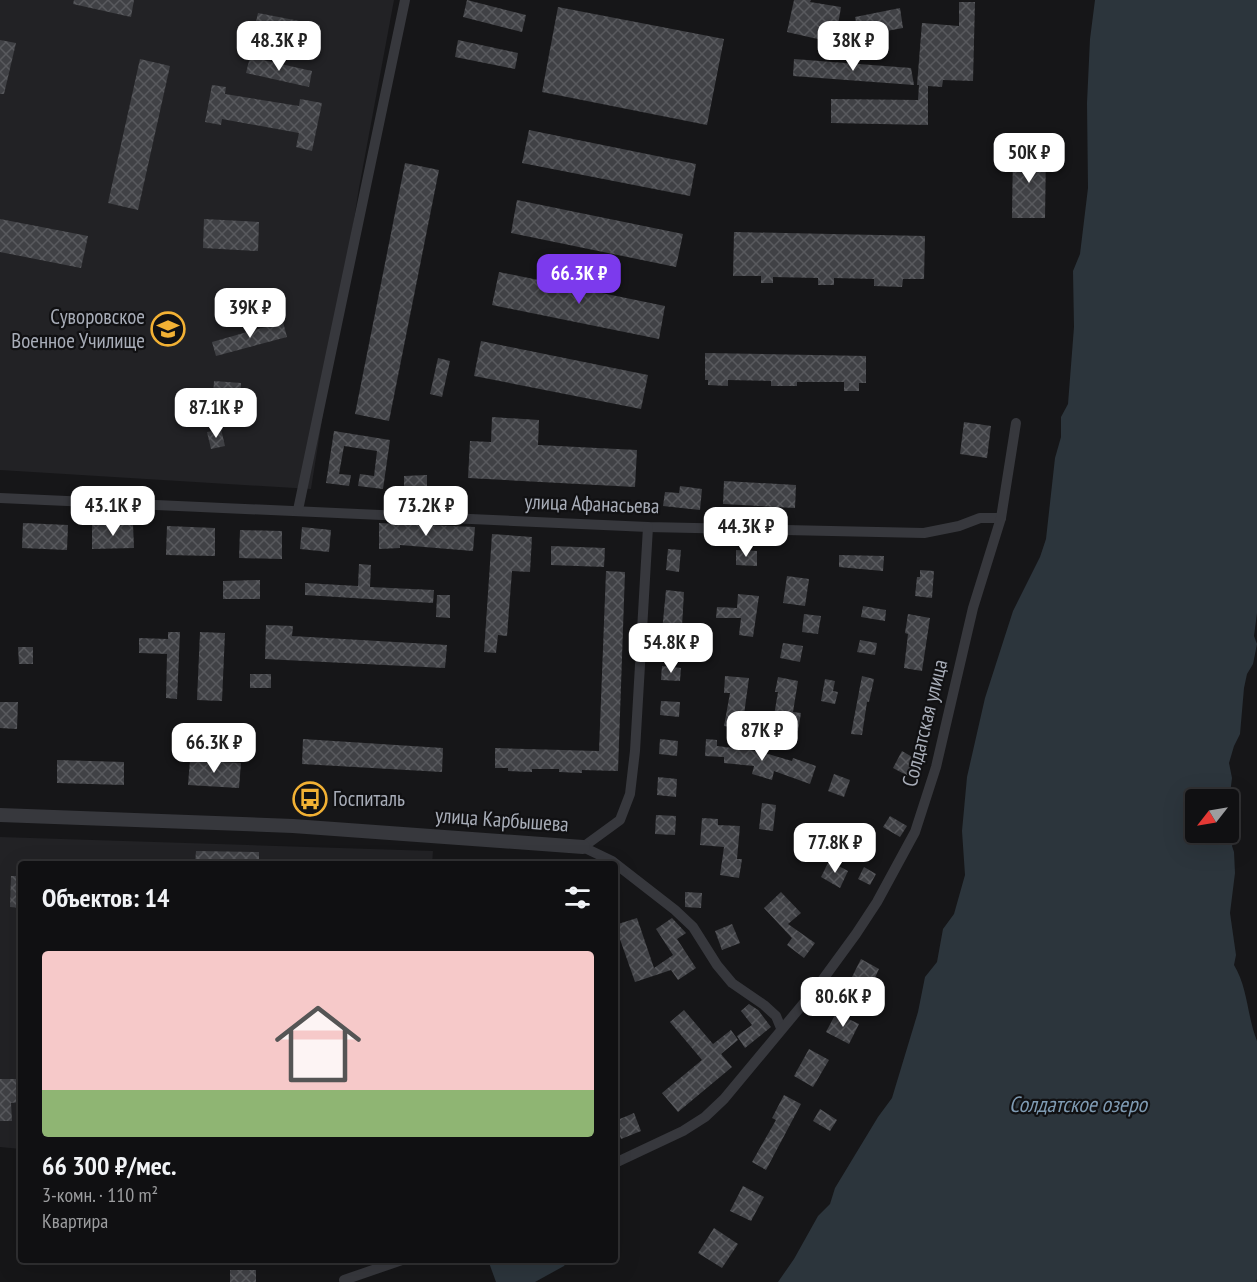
<!DOCTYPE html>
<html lang="ru">
<head>
<meta charset="utf-8">
<style>
	:root { --surface:#101012; --page:#19191b; --text:#f1f3f6; --muted:#9c9d9f; --line:#303032; --accent:#7c3aed }
	body { margin:0; font-family:"PT Sans Narrow",sans-serif; background:var(--page); color:var(--text); height:100vh; display:flex; flex-direction:column; font-size:22px; white-space:nowrap }
	* { box-sizing:border-box; margin:0 }
	p { font-size:20px; color:var(--muted) }
	.icon { flex:none; width:33px; height:33px; fill:none; stroke:currentColor; stroke-width:2; stroke-linecap:round; stroke-linejoin:round }
	.map { position:relative; flex:1; overflow:hidden }
	.sheet { position:absolute; left:18px; top:861px; width:600px; height:402px; display:flex; flex-direction:column; background:var(--surface); border-radius:6px; box-shadow:0 6px 24px #0002,0 0 0 2px var(--line) }
	.sheet>* { flex:none }
	.needle { width:39px; rotate:239deg }
	.buttons { position:absolute; left:1185px; top:789px; display:grid; gap:12px }
	.buttons a { display:grid; place-items:center; width:54px; height:54px; border-radius:6px; background:var(--surface); box-shadow:0 6px 24px #0002,0 0 0 2px var(--line); font-size:30px }
	.price { position:absolute; translate:-50% -51px; padding:0 14px; border-radius:12px; background:#fff; color:#222; font-size:20px; line-height:39px; filter:drop-shadow(0 2px 3px #0008) }
	.price::after { content:''; position:absolute; left:50%; top:36px; width:18px; height:14px; margin-left:-9px; background:inherit; clip-path:polygon(0 0,100% 0,50% 100%) }
	.price.current { background:var(--accent); color:#fff }
	ul { padding:0; list-style:none }
	li { display:grid; align-content:center; gap:12px; height:318px; padding:0 24px }
	li span { display:grid; place-items:center; height:186px; border-radius:6px; color:#555 }
	li>.icon { margin-inline-start:auto }
	span .icon { width:108px; height:108px; fill:#fffc; stroke-width:1 }
	li b { font-size:26px }
	h2 { display:flex; justify-content:space-between; align-items:center; height:72px; padding:0 24px; font-size:26px }
	.map>svg:first-child { display:block }
	.built { fill:#222225 }
	.water { fill:#2c353c; fill-rule:evenodd }
	.building { fill:url(#building-cross-hatch) }
	.lines { fill:none; stroke-linecap:round; stroke-linejoin:round }
	.minor { stroke:#37383d; stroke-width:10 }
	.tertiary { stroke:#37383d; stroke-width:14 }
	.labels { text-anchor:middle; stroke-width:4.5; stroke-linejoin:round; paint-order:stroke }
	.poi-label { font-size:21px; fill:#a8adb8; stroke:#111113; text-anchor:end }
	.street-label { font-size:21px; fill:#a8adb8; stroke:#111113 }
	.water-label { font-size:22px; font-style:italic; fill:#7f9bb3; stroke:#111113 }
</style>
</head>
<body>
<div class="map">
<svg width="1257" height="1282" viewBox="0 0 1257 1282">
	<defs>
		<pattern id="building-cross-hatch" width="8" height="8" patternUnits="userSpaceOnUse" patternTransform="scale(1.5)"><rect width="8" height="8" fill="#404145"/><path d="M0 0l8 8M0 8l8-8" fill="none" stroke="#595a5e"/></pattern>
	</defs>
	<rect width="100%" height="100%" fill="#161618"/>
	<g class="built">
		<path d="M 0,0 L 394,0 L 359,188 L 311,489 L 0,470 Z"/>
		<path d="M 0,837 L 433,851 L 432,864 L 21,864 L 21,1149 L 0,1147 Z"/>
	</g>
	<g class="water">
		<path d="M 1095,0 L 1257,0 L 1257,613 L 1254,636 L 1257,644 L 1253,664 L 1247,674 L 1244,688 L 1240,734 L 1234,746 L 1229,763 L 1232,778 L 1230,794 L 1236,831 L 1232,846 L 1234,852 L 1235,873 L 1230,913 L 1236,955 L 1234,965 C 1248,988 1247,1016 1257,1041 L 1257,1279 L 1256,1282 L 778,1282 L 794,1259 L 818,1216 L 830,1204 L 835,1188 L 878,1117 L 892,1098 L 918,1012 L 925,977 L 937,962 L 943,929 L 954,914 L 965,875 L 962,831 L 967,777 L 985,698 L 1013,611 L 1040,557 L 1046,539 L 1055,458 L 1061,437 L 1061,417 L 1068,404 L 1074,327 L 1073,271 L 1080,254 L 1088,188 L 1087,103 L 1090,39 ZM 1196,800 L 1228,800 L 1228,832 L 1196,832 Z"/>
		<path d="M 488,1260 L 568,1260 L 564,1266 L 535,1282 L 496,1282 Z"/>
	</g>
	<g class="building">
		<path d="M 74,0 L 134,0 L 131,17 L 73,4 Z"/>
		<path d="M 467,0 L 526,15 L 522,32 L 463,17 Z"/>
		<path d="M 794,0 L 811,0 L 810,2 L 841,7 L 835,43 L 787,32 Z"/>
		<path d="M 959,2 L 975,2 L 973,81 L 943,80 L 942,87 L 928,86 L 928,125 L 831,123 L 831,99 L 918,100 L 919,85 L 917,85 L 922,23 L 959,26 Z"/>
		<path d="M 558,7 L 724,39 L 707,125 L 542,92 Z"/>
		<path d="M 900,8 L 903,28 L 859,36 L 855,17 Z"/>
		<path d="M 258,13 L 320,25 L 316,47 L 253,35 Z"/>
		<path d="M 0,40 L 16,43 L 4,94 L 0,94 Z"/>
		<path d="M 458,40 L 518,53 L 515,69 L 455,57 Z"/>
		<path d="M 250,57 L 312,71 L 309,87 L 246,73 Z"/>
		<path d="M 140,59 L 170,66 L 138,210 L 108,203 Z"/>
		<path d="M 794,59 L 911,68 L 914,85 L 793,76 Z"/>
		<path d="M 212,85 L 226,87 L 225,94 L 299,106 L 300,99 L 322,103 L 312,151 L 296,147 L 299,133 L 222,119 L 221,125 L 205,122 Z"/>
		<path d="M 529,130 L 696,164 L 690,196 L 522,163 Z"/>
		<path d="M 1013,149 L 1046,150 L 1045,218 L 1012,218 Z"/>
		<path d="M 405,163 L 439,170 L 389,421 L 355,414 Z"/>
		<path d="M 517,200 L 683,234 L 676,267 L 511,233 Z"/>
		<path d="M 0,219 L 88,236 L 81,268 L 0,252 Z"/>
		<path d="M 204,219 L 259,222 L 258,251 L 203,248 Z"/>
		<path d="M 734,232 L 925,236 L 924,279 L 903,279 L 902,287 L 874,286 L 874,279 L 834,278 L 834,285 L 818,285 L 818,278 L 773,277 L 773,283 L 761,283 L 761,276 L 733,276 Z"/>
		<path d="M 499,272 L 665,306 L 659,339 L 492,305 Z"/>
		<path d="M 283,322 L 287,337 L 216,356 L 212,342 Z"/>
		<path d="M 481,341 L 648,375 L 641,409 L 474,376 Z"/>
		<path d="M 705,353 L 866,356 L 866,383 L 859,383 L 859,391 L 844,391 L 844,382 L 797,382 L 797,386 L 771,386 L 771,381 L 728,380 L 728,386 L 708,385 L 708,380 L 705,380 Z"/>
		<path d="M 438,358 L 450,361 L 442,397 L 430,394 Z"/>
		<path d="M 214,381 L 241,383 L 240,400 L 213,398 Z"/>
		<path d="M 492,417 L 539,420 L 538,445 L 637,450 L 635,487 L 468,478 L 470,441 L 491,442 Z"/>
		<path d="M 964,422 L 991,426 L 987,458 L 960,454 Z"/>
		<path d="M 221,429 L 225,446 L 211,449 L 207,432 Z"/>
		<path d="M 334,431 L 390,440 L 383,489 L 358,486 L 360,474 L 374,476 L 377,451 L 344,446 L 339,474 L 351,475 L 349,486 L 326,483 Z"/>
		<path d="M 427,475 L 427,489 L 404,490 L 404,476 Z"/>
		<path d="M 724,481 L 796,485 L 795,508 L 723,504 Z"/>
		<path d="M 680,486 L 702,489 L 700,510 L 663,506 L 665,492 L 679,493 Z"/>
		<path d="M 23,523 L 68,525 L 67,550 L 22,548 Z"/>
		<path d="M 379,523 L 475,527 L 473,551 L 400,545 L 400,548 L 379,549 Z"/>
		<path d="M 133,524 L 134,548 L 92,549 L 92,525 Z"/>
		<path d="M 167,526 L 215,528 L 215,556 L 166,555 Z"/>
		<path d="M 302,527 L 331,530 L 329,552 L 300,549 Z"/>
		<path d="M 240,530 L 282,531 L 282,559 L 239,558 Z"/>
		<path d="M 492,534 L 532,537 L 530,572 L 512,571 L 507,636 L 498,635 L 496,653 L 484,652 Z"/>
		<path d="M 551,546 L 605,548 L 604,567 L 551,565 Z"/>
		<path d="M 668,549 L 681,550 L 679,572 L 666,570 Z"/>
		<path d="M 736,550 L 757,551 L 757,566 L 736,565 Z"/>
		<path d="M 839,555 L 884,556 L 883,571 L 839,567 Z"/>
		<path d="M 359,564 L 371,565 L 370,587 L 434,590 L 433,603 L 305,595 L 305,583 L 358,586 Z"/>
		<path d="M 920,570 L 934,571 L 932,598 L 915,596 L 917,577 L 920,577 Z"/>
		<path d="M 606,571 L 625,572 L 618,771 L 582,770 L 582,773 L 559,772 L 559,769 L 532,769 L 532,772 L 508,771 L 508,768 L 495,768 L 495,748 L 599,751 Z"/>
		<path d="M 787,576 L 809,579 L 805,606 L 783,603 Z"/>
		<path d="M 260,580 L 260,599 L 223,599 L 223,581 Z"/>
		<path d="M 666,590 L 684,592 L 681,644 L 661,642 Z"/>
		<path d="M 738,594 L 759,596 L 753,637 L 739,635 L 741,618 L 716,618 L 717,607 L 737,608 Z"/>
		<path d="M 437,595 L 450,595 L 450,618 L 436,617 Z"/>
		<path d="M 863,606 L 886,610 L 885,621 L 861,617 Z"/>
		<path d="M 804,614 L 821,616 L 818,634 L 802,632 Z"/>
		<path d="M 908,614 L 930,618 L 922,671 L 904,668 L 908,634 L 905,633 Z"/>
		<path d="M 266,625 L 293,626 L 292,636 L 447,645 L 445,668 L 265,659 Z"/>
		<path d="M 168,632 L 180,632 L 177,699 L 166,698 L 167,654 L 139,653 L 139,638 L 168,639 Z"/>
		<path d="M 200,632 L 225,633 L 222,701 L 197,700 Z"/>
		<path d="M 860,640 L 877,643 L 875,655 L 857,652 Z"/>
		<path d="M 783,643 L 803,646 L 800,662 L 780,658 Z"/>
		<path d="M 18,647 L 33,647 L 33,664 L 19,664 Z"/>
		<path d="M 662,666 L 681,668 L 680,681 L 661,680 Z"/>
		<rect x="250" y="674" width="21" height="14"/>
		<path d="M 725,676 L 749,678 L 742,729 L 724,726 L 730,693 L 724,693 Z"/>
		<path d="M 862,676 L 874,679 L 869,702 L 867,702 L 862,735 L 851,734 Z"/>
		<path d="M 778,677 L 798,681 L 793,712 L 801,713 L 798,731 L 772,727 L 778,692 L 775,692 Z"/>
		<path d="M 825,679 L 835,681 L 833,691 L 838,692 L 835,704 L 821,701 Z"/>
		<path d="M 661,701 L 680,702 L 679,717 L 660,715 Z"/>
		<path d="M 0,702 L 18,702 L 17,729 L 0,728 Z"/>
		<path d="M 303,739 L 443,748 L 442,772 L 302,764 Z"/>
		<path d="M 660,739 L 678,741 L 677,756 L 659,754 Z"/>
		<path d="M 706,739 L 717,740 L 717,746 L 758,751 L 792,761 L 793,758 L 816,766 L 810,784 L 774,771 L 772,780 L 752,774 L 754,766 L 724,763 L 724,757 L 705,756 Z"/>
		<path d="M 902,751 L 919,761 L 910,777 L 893,768 Z"/>
		<path d="M 57,760 L 124,762 L 124,785 L 57,783 Z"/>
		<path d="M 190,760 L 241,763 L 239,788 L 188,785 Z"/>
		<path d="M 834,774 L 850,780 L 844,797 L 828,791 Z"/>
		<path d="M 658,777 L 677,779 L 676,797 L 657,795 Z"/>
		<path d="M 762,803 L 776,805 L 773,831 L 759,829 Z"/>
		<path d="M 656,815 L 676,816 L 675,835 L 655,834 Z"/>
		<path d="M 890,816 L 907,826 L 900,837 L 883,827 Z"/>
		<path d="M 702,818 L 718,819 L 718,825 L 740,826 L 737,859 L 742,859 L 739,878 L 720,875 L 724,847 L 700,845 Z"/>
		<path d="M 196,851 L 259,852 L 259,864 L 195,864 Z"/>
		<path d="M 829,861 L 848,871 L 840,888 L 821,877 Z"/>
		<path d="M 864,867 L 876,874 L 870,885 L 858,879 Z"/>
		<path d="M 11,876 L 21,876 L 21,908 L 10,907 Z"/>
		<path d="M 685,892 L 702,893 L 701,908 L 685,907 Z"/>
		<path d="M 781,892 L 801,913 L 788,924 L 815,943 L 804,958 L 787,945 L 792,938 L 764,908 Z"/>
		<path d="M 637,918 L 654,968 L 673,955 L 656,929 L 672,918 L 686,933 L 677,939 L 696,968 L 678,980 L 671,970 L 635,982 L 615,925 Z"/>
		<path d="M 732,924 L 740,943 L 722,950 L 715,931 Z"/>
		<path d="M 861,959 L 879,969 L 868,992 L 849,983 Z"/>
		<path d="M 749,1004 L 758,1010 L 771,1027 L 745,1048 L 737,1036 L 752,1025 L 741,1011 Z"/>
		<path d="M 684,1010 L 713,1044 L 731,1030 L 738,1040 L 721,1054 L 732,1067 L 678,1112 L 662,1093 L 702,1060 L 670,1022 Z"/>
		<path d="M 836,1013 L 859,1024 L 849,1044 L 826,1032 Z"/>
		<path d="M 809,1049 L 829,1060 L 813,1087 L 794,1076 Z"/>
		<path d="M 0,1079 L 21,1079 L 21,1102 L 11,1103 L 12,1121 L 0,1121 Z"/>
		<path d="M 784,1095 L 801,1104 L 766,1170 L 752,1162 L 776,1120 L 772,1118 Z"/>
		<path d="M 820,1109 L 837,1120 L 830,1131 L 813,1121 Z"/>
		<path d="M 634,1113 L 641,1131 L 621,1139 L 615,1121 Z"/>
		<path d="M 743,1186 L 764,1197 L 751,1221 L 730,1211 Z"/>
		<path d="M 714,1228 L 738,1244 L 722,1268 L 698,1253 Z"/>
		<rect x="230" y="1270" width="26" height="12"/>
	</g>
	<g class="lines">
		<g class="minor">
			<path d="M 0,498 L 648,527 L 924,533 L 959,526 L 980,518 L 1001,518"/>
			<path d="M 298,510 L 405,0"/>
			<path d="M 648,527 L 635,751 L 630,794 L 620,820 L 583,847 L 612,861 L 675,910 L 693,927 L 717,965 L 732,983 L 764,1005 L 776,1016 L 781,1028"/>
			<path d="M 615,1163 L 683,1131 L 705,1117 L 724,1099 L 818,986 L 856,934 L 877,902 L 915,832 L 936,767 L 973,608 L 1001,518 L 1016,423"/>
			<path d="M 344,1280 L 402,1260"/>
		</g>
		<path class="tertiary" d="M 0,815 L 293,826 L 583,847"/>
	</g>
	<defs>
		<symbol id="university-ring" viewBox="-11 -11 22 22"><circle r="9.5" fill="#111113" stroke="#f2b134" stroke-width="1.5"/><path d="M0-5L7-2L0 1L-7-2ZM-4 1L0 2.5L4 1V4Q0 6-4 4Z" fill="#f2b134"/></symbol>
		<symbol id="bus-ring" viewBox="-11 -11 22 22"><circle r="9.5" fill="#111113" stroke="#f2b134" stroke-width="1.5"/><path d="M-5-6H5V4H4V6H2V4H-2V6H-4V4H-5ZM-3.5-4V0h7V-4ZM-3.5 1.2v1.5H-2V1.2ZM2 1.2v1.5H3.5V1.2Z" fill="#f2b134"/></symbol>
	</defs>
	<g fill-rule="evenodd">
		<use href="#university-ring" x="149" y="310" width="38" height="38"/>
		<use href="#bus-ring" x="291" y="780" width="38" height="38"/>
	</g>
	<g class="labels">
		<g class="poi-label">
			<text x="145" y="324">Суворовское<tspan x="145" dy="24">Военное Училище</tspan></text>
			<text x="333" y="806" text-anchor="start">Госпиталь</text>
		</g>
		<g class="street-label">
			<text transform="translate(592 504) rotate(2)" y="7">улица Афанасьева</text>
			<text transform="translate(925 723) rotate(-76)" y="7">Солдатская улица</text>
			<text transform="translate(502 820) rotate(4)" y="7">улица Карбышева</text>
		</g>
		<g class="water-label">
			<text x="1078" y="1112">Солдатское озеро</text>
		</g>
	</g>
</svg>
<div class="buttons">
<a><svg class="needle" viewBox="-14 -14 28 28"><path d="M0-13l5 13h-10z" fill="#e53935"/><path d="M0 13l5-13h-10z" fill="#9c9d9f"/></svg></a>
</div>
<b class="price" style="left:279px;top:72px">48.3K ₽</b>
<b class="price" style="left:853px;top:72px">38K ₽</b>
<b class="price" style="left:1029px;top:184px">50K ₽</b>
<b class="price current" style="left:579px;top:305px">66.3K ₽</b>
<b class="price" style="left:250px;top:339px">39K ₽</b>
<b class="price" style="left:216px;top:439px">87.1K ₽</b>
<b class="price" style="left:113px;top:537px">43.1K ₽</b>
<b class="price" style="left:426px;top:537px">73.2K ₽</b>
<b class="price" style="left:746px;top:558px">44.3K ₽</b>
<b class="price" style="left:671px;top:674px">54.8K ₽</b>
<b class="price" style="left:762px;top:762px">87K ₽</b>
<b class="price" style="left:214px;top:774px">66.3K ₽</b>
<b class="price" style="left:835px;top:874px">77.8K ₽</b>
<b class="price" style="left:843px;top:1028px">80.6K ₽</b>
<section class="sheet">
<h2>Объектов: 14<svg class="icon" aria-label="filters" viewBox="0 0 24 24"><path d="M4 7h16M4 17h16"/><circle cx="9" cy="7" r="2"/><circle cx="15" cy="17" r="2"/></svg></h2>
<ul>
<li><span style="background:linear-gradient(#f6c9c9 75%,#8fb573 0)"><svg class="icon" aria-label="home" viewBox="0 0 24 24"><path d="M3 11l9-7 9 7M6 9v11h12V9"/></svg></span><div><b>66 300 ₽/мес.</b><p>3-комн. · 110 m²</p><p>Квартира</p></div></li>
</ul>
</section>
</div>
</body>
</html>
